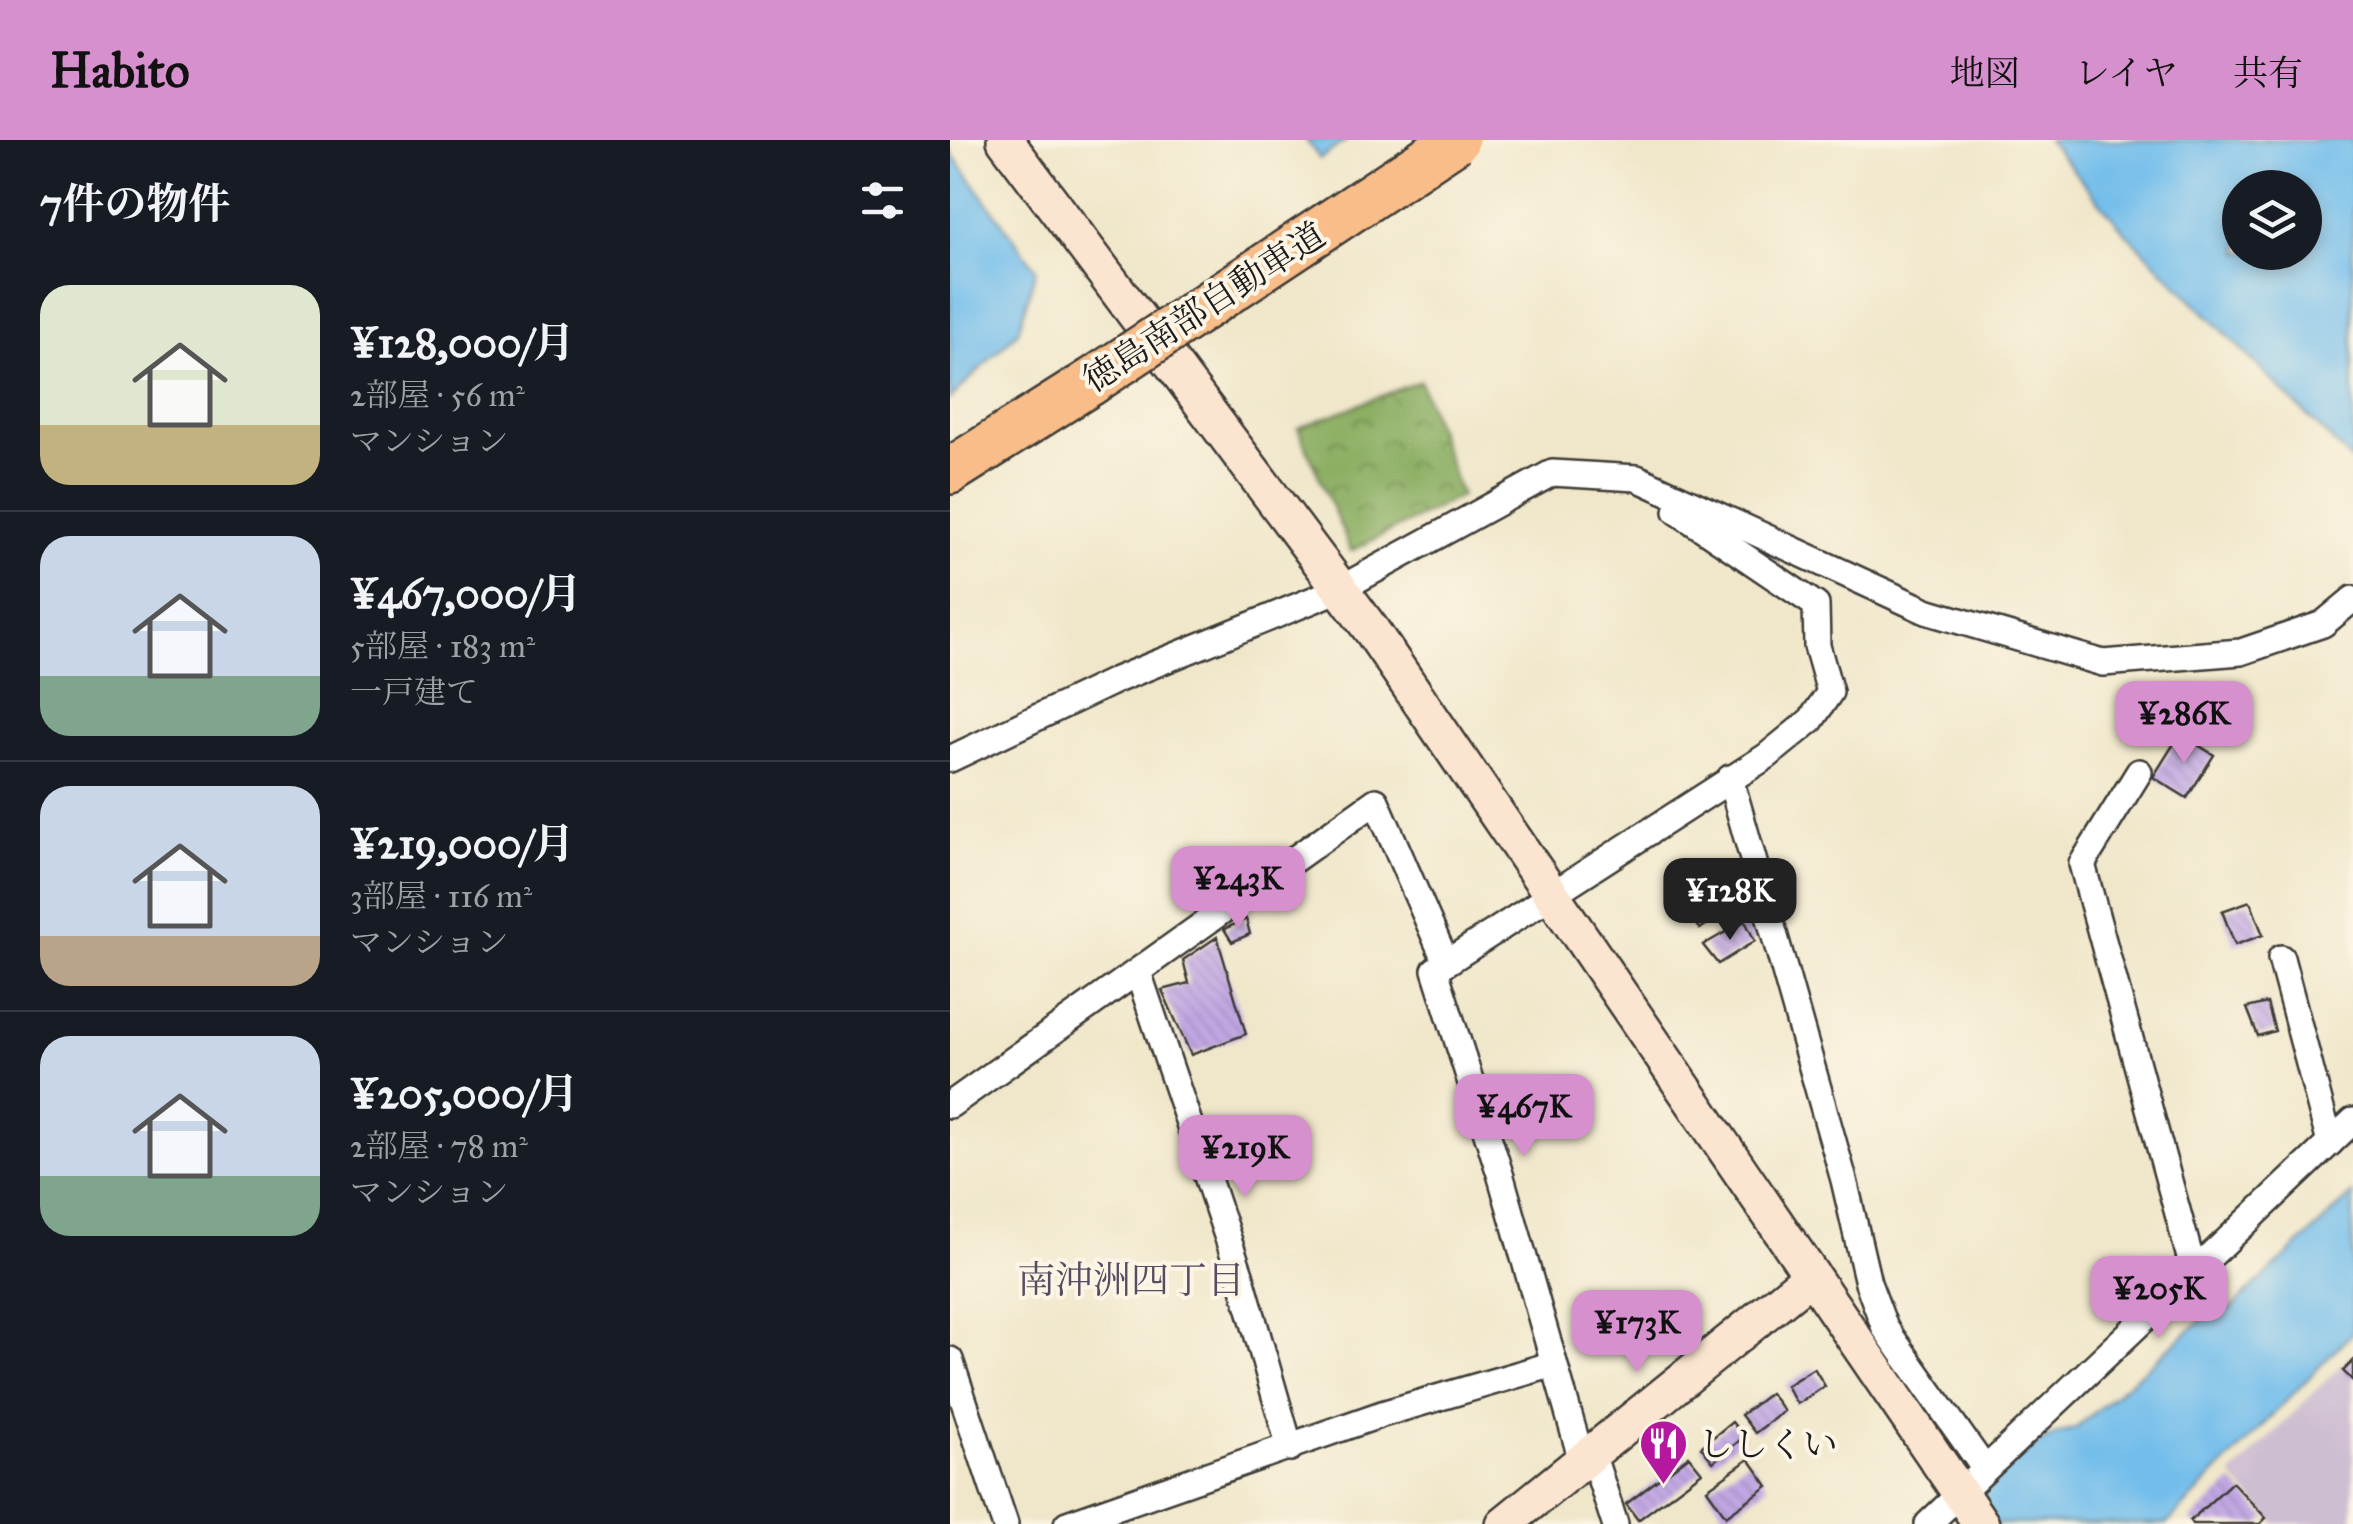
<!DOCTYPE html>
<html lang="ja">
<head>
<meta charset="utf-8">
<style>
	:root { --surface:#171b24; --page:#242831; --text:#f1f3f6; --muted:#9ea1a6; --line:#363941; --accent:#d690ce }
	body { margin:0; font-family:"IM FELL Great Primer","Noto Serif JP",serif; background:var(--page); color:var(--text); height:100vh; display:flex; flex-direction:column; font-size:38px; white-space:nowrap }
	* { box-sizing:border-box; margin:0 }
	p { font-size:32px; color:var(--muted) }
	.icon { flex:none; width:55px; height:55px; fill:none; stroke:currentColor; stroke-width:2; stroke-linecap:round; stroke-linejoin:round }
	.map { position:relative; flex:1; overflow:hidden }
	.side { display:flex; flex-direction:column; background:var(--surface); width:950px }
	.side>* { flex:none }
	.fabs { position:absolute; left:1272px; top:30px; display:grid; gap:20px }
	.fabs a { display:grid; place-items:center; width:100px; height:100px; border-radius:50%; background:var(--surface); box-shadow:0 5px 15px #0003; font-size:50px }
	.price { position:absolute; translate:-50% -85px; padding:0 22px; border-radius:20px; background:var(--accent); color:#111; font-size:32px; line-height:65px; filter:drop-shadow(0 2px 5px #0008) }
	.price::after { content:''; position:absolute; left:50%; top:60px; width:30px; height:22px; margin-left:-15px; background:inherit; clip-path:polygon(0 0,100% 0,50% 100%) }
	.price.active { background:#222; color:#fff }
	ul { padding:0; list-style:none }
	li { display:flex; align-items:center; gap:30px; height:250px; padding:0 40px }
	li+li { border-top:2px solid var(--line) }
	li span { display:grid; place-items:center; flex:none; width:280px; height:200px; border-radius:30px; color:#555 }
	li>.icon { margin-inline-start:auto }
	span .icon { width:120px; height:120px; fill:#fffc; stroke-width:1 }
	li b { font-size:42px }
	h2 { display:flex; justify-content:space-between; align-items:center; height:120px; padding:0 40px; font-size:42px }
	header { display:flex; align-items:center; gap:60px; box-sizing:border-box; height:140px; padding:0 50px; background:var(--accent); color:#111 }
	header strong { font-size:48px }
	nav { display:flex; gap:55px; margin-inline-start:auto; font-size:35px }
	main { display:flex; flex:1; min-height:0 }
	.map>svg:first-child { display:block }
	.industrial { fill:#cebed2 }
	.forest { fill:url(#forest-crowns); stroke:#546640; stroke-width:2.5 }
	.water { fill:#72bdeb; stroke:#476c84; stroke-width:2.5; fill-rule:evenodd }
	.building { fill:url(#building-back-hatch) }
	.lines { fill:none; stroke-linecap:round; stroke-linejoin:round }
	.street-casing { stroke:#3c3a36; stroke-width:30 }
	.secondary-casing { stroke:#3c3a36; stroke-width:40 }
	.highway-casing { stroke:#3c3a36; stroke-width:50 }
	.street { stroke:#fff; stroke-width:25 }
	.secondary { stroke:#fce5d0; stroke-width:35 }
	.highway { stroke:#f8bd89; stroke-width:45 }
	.highway-bridge-casing { stroke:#3c3a36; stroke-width:50; stroke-linecap:butt }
	.highway-bridge { stroke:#f8bd89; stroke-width:45 }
	.labels { text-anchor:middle; stroke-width:8; stroke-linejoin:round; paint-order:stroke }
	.street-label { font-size:35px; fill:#1c1c1c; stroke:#fcf5e5 }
	.poi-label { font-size:35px; fill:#1c1c1c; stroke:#fcf5e5; text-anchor:start }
	.neighbourhood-label { font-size:38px; fill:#564d62; stroke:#fcf5e5 }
</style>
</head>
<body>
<header>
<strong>Habito</strong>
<nav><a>地図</a><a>レイヤ</a><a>共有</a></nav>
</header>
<main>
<section class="side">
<h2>7件の物件<svg class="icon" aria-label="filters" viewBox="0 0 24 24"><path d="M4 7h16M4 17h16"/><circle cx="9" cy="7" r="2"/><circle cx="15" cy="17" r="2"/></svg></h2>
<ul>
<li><span style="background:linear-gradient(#dfe7d0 70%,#c2b280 0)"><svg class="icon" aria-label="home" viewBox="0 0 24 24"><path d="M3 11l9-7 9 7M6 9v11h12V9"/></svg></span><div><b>¥128,000/月</b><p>2部屋 · 56 m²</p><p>マンション</p></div></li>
<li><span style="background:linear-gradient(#c9d6e8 70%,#7fa58c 0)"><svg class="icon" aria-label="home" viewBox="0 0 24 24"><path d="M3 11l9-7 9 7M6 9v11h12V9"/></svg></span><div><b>¥467,000/月</b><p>5部屋 · 183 m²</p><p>一戸建て</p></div></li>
<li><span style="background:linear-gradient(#c9d6e8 75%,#b9a48a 0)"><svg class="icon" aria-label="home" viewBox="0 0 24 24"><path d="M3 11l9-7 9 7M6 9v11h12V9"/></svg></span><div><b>¥219,000/月</b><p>3部屋 · 116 m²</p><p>マンション</p></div></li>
<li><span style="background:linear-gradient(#c9d6e8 70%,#7fa58c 0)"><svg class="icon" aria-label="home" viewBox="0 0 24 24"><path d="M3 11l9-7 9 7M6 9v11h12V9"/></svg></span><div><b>¥205,000/月</b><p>2部屋 · 78 m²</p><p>マンション</p></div></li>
</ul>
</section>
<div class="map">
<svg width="1403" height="1384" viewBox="0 0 1403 1384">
	<defs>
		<pattern id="forest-crowns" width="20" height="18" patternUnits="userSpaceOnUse" patternTransform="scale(2.5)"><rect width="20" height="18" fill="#8caf63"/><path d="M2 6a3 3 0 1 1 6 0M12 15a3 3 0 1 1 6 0" fill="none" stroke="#728e51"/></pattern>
		<pattern id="building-back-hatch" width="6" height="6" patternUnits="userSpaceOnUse" patternTransform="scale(2.5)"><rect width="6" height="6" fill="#c1a7e3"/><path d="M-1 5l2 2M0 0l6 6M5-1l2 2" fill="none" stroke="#a58fc2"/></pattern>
	</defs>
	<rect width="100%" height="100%" fill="#fcf5e5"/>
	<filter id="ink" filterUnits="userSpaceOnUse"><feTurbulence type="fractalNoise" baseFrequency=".01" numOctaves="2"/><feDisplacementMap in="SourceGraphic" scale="20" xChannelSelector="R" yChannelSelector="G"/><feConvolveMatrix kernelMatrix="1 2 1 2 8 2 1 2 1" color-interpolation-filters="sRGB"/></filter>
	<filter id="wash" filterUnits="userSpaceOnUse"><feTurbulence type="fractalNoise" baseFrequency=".0048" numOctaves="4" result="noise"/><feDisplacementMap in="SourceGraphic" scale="40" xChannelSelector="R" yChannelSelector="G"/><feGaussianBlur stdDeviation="2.25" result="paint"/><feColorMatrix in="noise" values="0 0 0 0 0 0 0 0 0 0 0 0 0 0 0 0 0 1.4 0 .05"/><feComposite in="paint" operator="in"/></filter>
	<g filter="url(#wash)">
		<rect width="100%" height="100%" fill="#f0e7ca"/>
		<path class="industrial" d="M 1403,1213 L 1403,1384 L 1326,1384 L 1281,1336 Z"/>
		<path class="forest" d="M 470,241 L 511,356 L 401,411 L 348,288 Z"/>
		<g class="water">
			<path d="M 356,0 L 396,0 L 370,19 Z"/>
			<path d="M 1098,0 L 1403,0 L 1403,322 L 1175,92 ZM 1290,48 L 1355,48 L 1355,112 L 1290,112 Z"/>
			<path d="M 0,11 L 86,129 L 68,191 L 0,259 Z"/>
			<path d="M 1403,1054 L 1403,1192 L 1217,1384 L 1008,1384 C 1041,1346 1075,1299 1126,1288 L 1261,1172 L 1281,1168 Z"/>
		</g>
		<g id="blocks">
			<g class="building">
				<path d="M 1230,594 L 1264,615 L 1237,658 L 1203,637 Z"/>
				<path d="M 774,728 L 795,758 L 750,789 L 729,759 Z"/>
				<path d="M 1300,761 L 1313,795 L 1285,805 L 1272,771 Z"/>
				<path d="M 296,779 L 300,794 L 282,802 L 274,789 Z"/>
				<path d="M 795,781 L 805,801 L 768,824 L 753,805 Z"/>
				<path d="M 267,797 L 296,894 L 241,915 L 212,850 L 239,843 L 233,820 Z"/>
				<path d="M 1317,863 L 1325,891 L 1308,896 L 1297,868 Z"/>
				<path d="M 1403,1221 L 1403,1241 L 1393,1231 Z"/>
				<path d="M 864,1228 L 875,1246 L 847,1264 L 836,1246 Z"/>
				<path d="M 820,1253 L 834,1271 L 805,1293 L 791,1275 Z"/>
				<path d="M 782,1282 L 794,1297 L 763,1322 L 751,1307 Z"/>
				<path d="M 739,1316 L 752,1332 L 688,1380 L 676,1364 Z"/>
				<path d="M 799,1319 L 818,1346 L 776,1376 L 757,1349 Z"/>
				<path d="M 1282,1342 L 1316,1378 L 1310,1384 L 1242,1384 L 1240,1381 Z"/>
			</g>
		</g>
	</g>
	<g filter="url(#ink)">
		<use href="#blocks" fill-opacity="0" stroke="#3c3a36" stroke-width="2.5"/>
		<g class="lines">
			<defs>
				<g id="street">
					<path d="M 0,619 L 166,540 L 390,449 L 602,333 L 687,338 L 976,471 L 1153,523 L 1291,512 L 1373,484 L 1403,459"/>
					<path d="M 1189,632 L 1132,724 L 1244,1132"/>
					<path d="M 780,638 L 894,1040 L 918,1143 L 935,1188 L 1034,1328"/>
					<path d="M 1331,818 L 1380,1003"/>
					<path d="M 188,832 L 290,1134 L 340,1308"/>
					<path d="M 0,965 L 426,661 L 496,822"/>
					<path d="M 0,1220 L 55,1384"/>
					<path d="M 642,1313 L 665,1384"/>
					<path d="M 632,1321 L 551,1037 L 485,830 L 817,616 L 861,580 L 880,552 L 867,506 L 866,465 L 727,371"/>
					<path d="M 117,1384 L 432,1274 L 604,1224"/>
					<path d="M 978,1384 L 1403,981"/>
				</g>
				<g id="secondary">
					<path d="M 55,0 L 422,491 L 1031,1384"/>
					<path d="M 554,1384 L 861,1136"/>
				</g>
				<path id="highway" d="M 0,331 L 141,242"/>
			</defs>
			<use href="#street" class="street-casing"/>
			<use href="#secondary" class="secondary-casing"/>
			<use href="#highway" class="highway-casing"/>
			<use href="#street" class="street"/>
			<use href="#secondary" class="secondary"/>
			<use href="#highway" class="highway"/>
			<defs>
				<path id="highway-bridge" d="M 141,242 L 506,0"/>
			</defs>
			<use href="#highway-bridge" class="highway-bridge-casing"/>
			<use href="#highway-bridge" class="highway-bridge"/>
		</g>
	</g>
	<defs>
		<symbol id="restaurant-pin" viewBox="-11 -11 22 30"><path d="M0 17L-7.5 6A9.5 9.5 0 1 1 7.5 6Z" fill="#b5179e" stroke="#fcf5e5"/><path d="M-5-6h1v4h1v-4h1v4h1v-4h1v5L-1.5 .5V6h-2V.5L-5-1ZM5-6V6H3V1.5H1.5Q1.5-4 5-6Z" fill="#fff"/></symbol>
	</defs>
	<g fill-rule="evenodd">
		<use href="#restaurant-pin" x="686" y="1276" width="55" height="75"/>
	</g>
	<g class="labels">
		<g class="street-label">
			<text transform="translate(254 167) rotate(-33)" y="12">徳島南部自動車道</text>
		</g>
		<g class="poi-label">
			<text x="748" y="1316">ししくい</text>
		</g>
		<g class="neighbourhood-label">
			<text x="181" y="1153">南沖洲四丁目</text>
		</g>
	</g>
</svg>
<div class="fabs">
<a><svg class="icon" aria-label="layers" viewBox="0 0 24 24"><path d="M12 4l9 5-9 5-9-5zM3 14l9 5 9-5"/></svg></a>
</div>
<b class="price" style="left:1234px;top:626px">¥286K</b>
<b class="price" style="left:288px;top:791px">¥243K</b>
<b class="price active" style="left:780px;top:803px">¥128K</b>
<b class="price" style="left:574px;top:1019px">¥467K</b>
<b class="price" style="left:295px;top:1060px">¥219K</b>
<b class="price" style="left:1209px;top:1201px">¥205K</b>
<b class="price" style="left:687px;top:1235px">¥173K</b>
</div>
</main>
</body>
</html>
